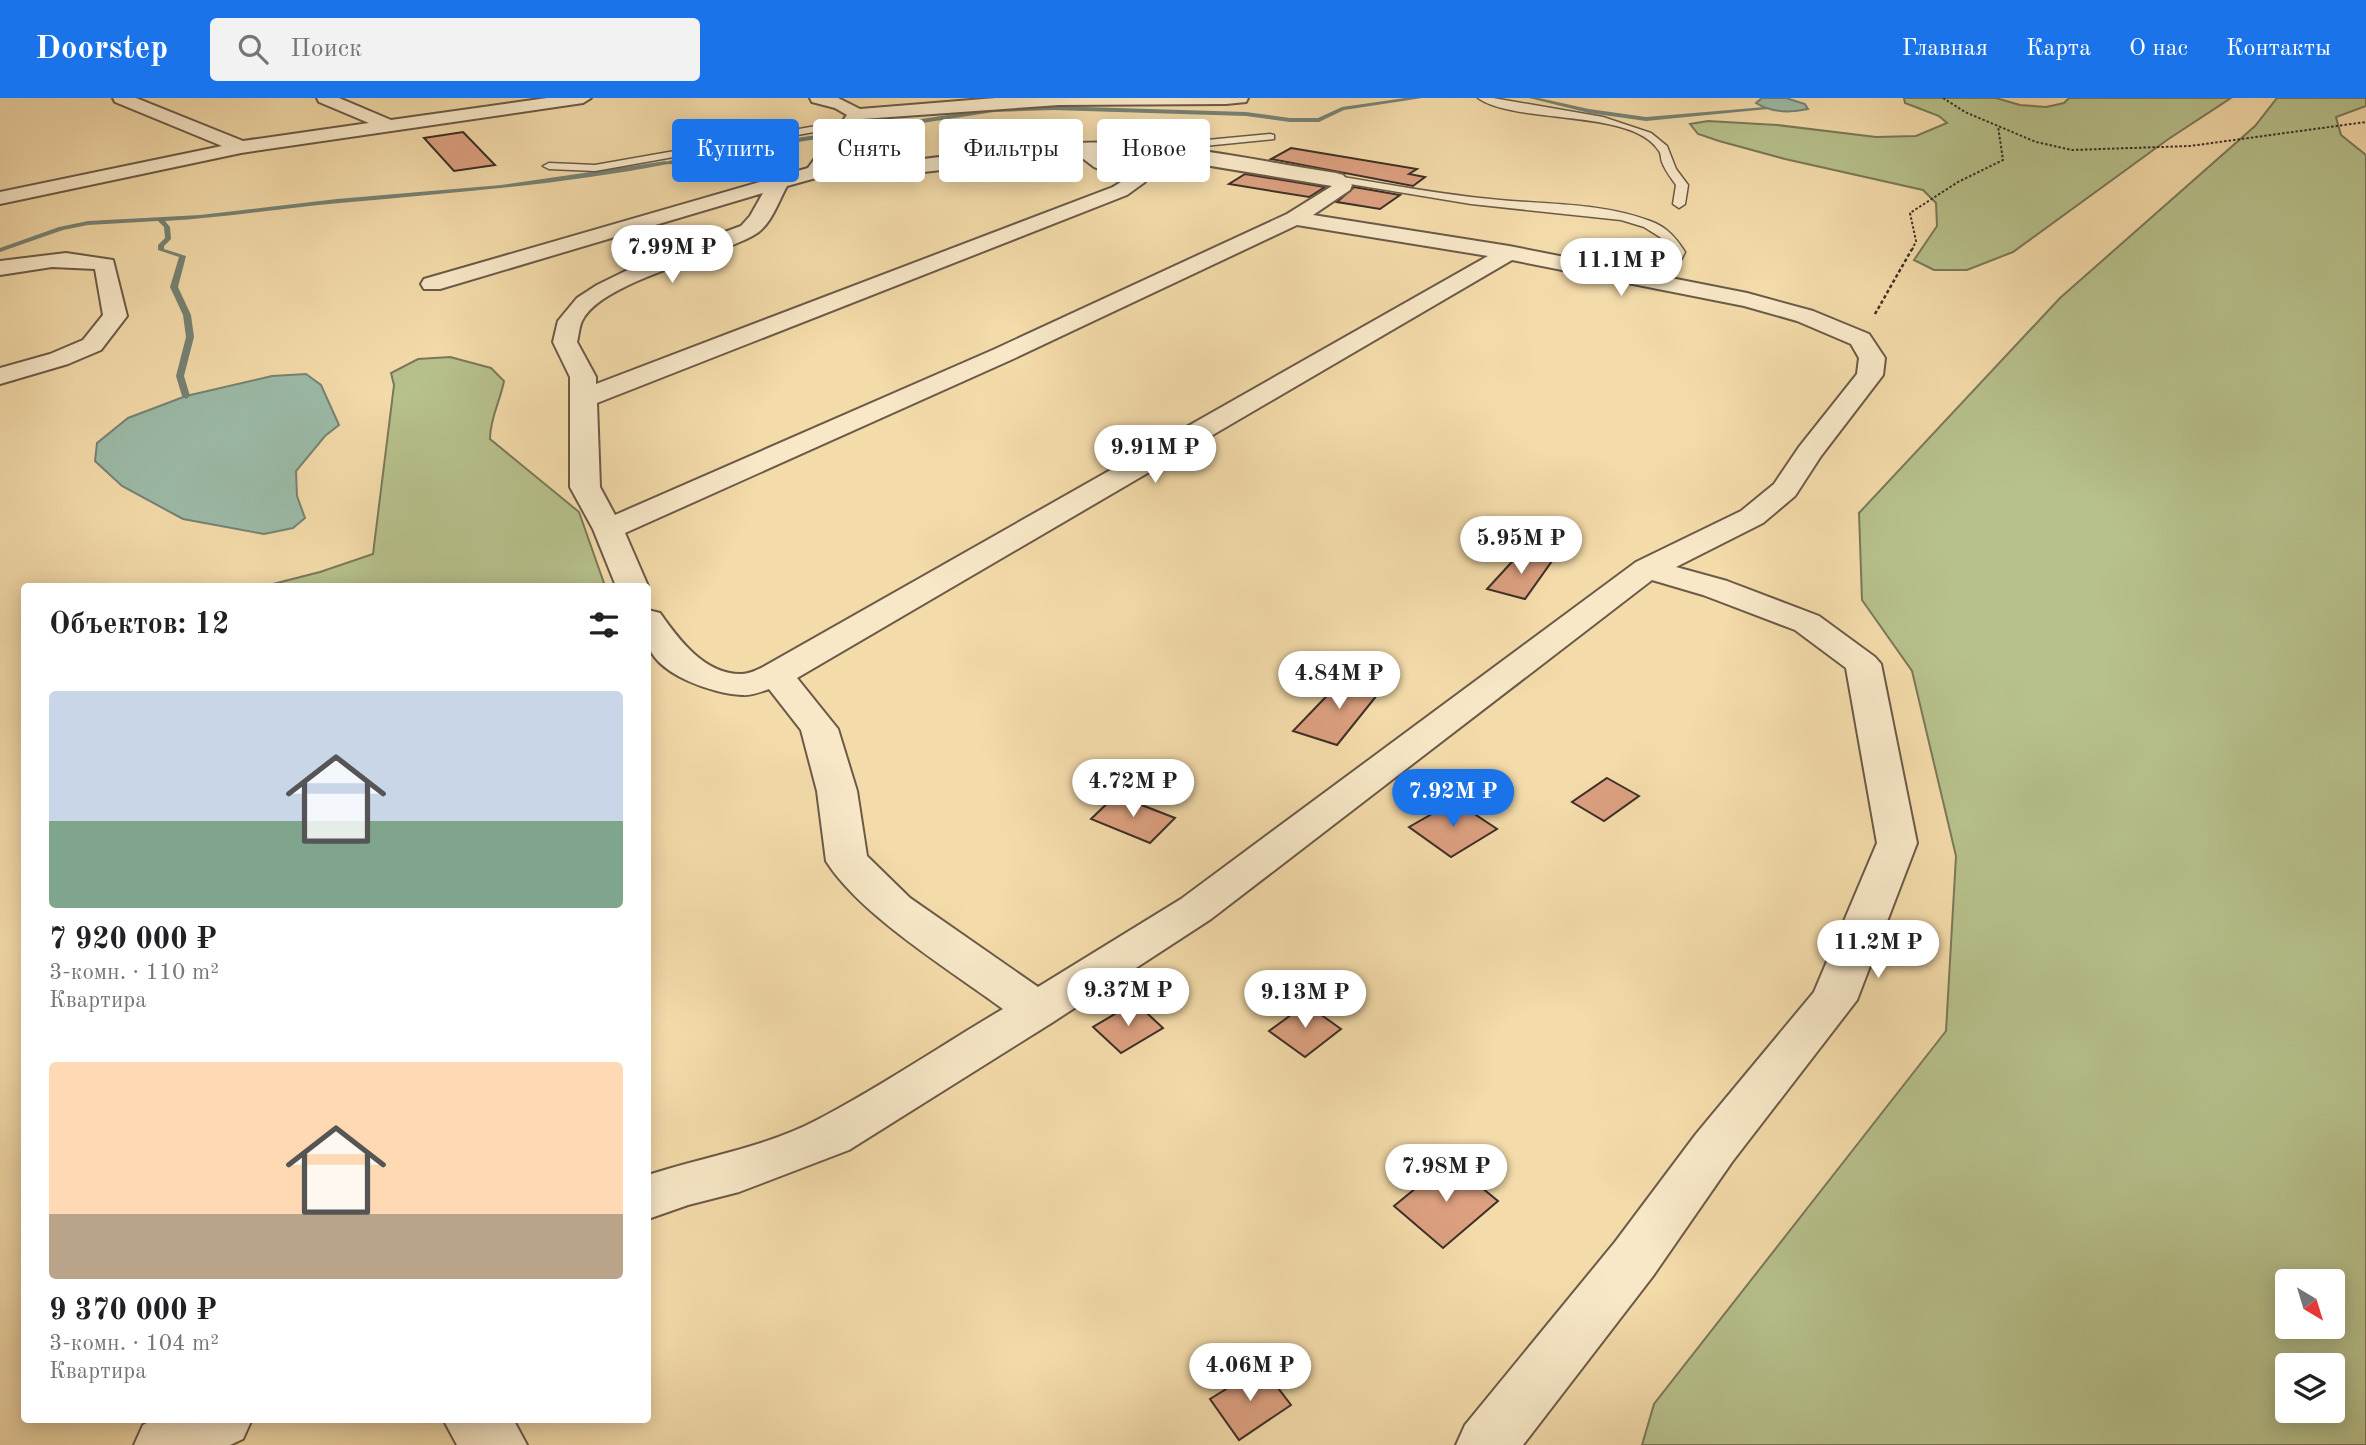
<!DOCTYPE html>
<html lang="ru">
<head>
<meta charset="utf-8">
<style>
	:root { --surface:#fff; --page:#f2f2f2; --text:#202124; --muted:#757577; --accent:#1a73e8 }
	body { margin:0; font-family:"Old Standard TT",serif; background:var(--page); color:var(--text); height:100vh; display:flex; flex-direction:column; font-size:26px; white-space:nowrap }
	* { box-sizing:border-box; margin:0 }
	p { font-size:23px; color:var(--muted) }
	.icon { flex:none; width:38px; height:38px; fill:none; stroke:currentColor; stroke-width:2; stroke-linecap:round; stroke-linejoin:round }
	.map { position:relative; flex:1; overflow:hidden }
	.panel { position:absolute; left:21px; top:485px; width:630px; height:840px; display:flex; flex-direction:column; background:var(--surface); border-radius:7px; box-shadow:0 4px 18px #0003 }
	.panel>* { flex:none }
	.guide { position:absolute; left:672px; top:21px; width:665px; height:63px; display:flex; gap:14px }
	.needle { width:46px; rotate:142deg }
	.controls { position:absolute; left:2275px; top:1171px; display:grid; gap:14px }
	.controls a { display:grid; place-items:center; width:70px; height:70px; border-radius:7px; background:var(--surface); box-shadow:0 4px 18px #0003; font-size:35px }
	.price { position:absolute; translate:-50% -60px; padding:0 16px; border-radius:24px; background:#fff; color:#222; font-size:23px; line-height:46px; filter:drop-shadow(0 2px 4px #0008) }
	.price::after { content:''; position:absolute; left:50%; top:42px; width:21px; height:16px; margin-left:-10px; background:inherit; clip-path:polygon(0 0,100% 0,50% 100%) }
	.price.on { background:var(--accent); color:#fff }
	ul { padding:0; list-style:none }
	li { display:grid; align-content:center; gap:14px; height:371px; padding:0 28px }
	li span { display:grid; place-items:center; height:217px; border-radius:7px; color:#555 }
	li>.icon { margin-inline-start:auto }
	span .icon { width:126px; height:126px; fill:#fffc; stroke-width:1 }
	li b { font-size:30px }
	h2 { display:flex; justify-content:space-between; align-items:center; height:84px; padding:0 28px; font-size:30px }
	.pill { padding:0 24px; border-radius:7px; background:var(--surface); box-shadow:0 4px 18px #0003; font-size:24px; line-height:63px }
	.pill.on { background:var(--accent); color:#fff }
	header { display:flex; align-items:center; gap:42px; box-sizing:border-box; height:98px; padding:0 35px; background:var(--accent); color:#fff }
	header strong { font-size:33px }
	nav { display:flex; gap:38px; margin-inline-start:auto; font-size:24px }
	.search { width:490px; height:63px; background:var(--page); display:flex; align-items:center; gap:18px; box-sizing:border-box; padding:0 24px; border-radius:7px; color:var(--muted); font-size:26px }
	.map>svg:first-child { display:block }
	.green { fill:#b7c18c; stroke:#7a785a; stroke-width:2; fill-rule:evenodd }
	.water { fill:#9cbba8; stroke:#768375; stroke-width:2 }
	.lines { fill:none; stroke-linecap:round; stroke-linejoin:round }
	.stream { fill:#768375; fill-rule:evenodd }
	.building { fill:#dca080; stroke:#3d2f28; stroke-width:2 }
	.lane-casing { stroke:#6b5a48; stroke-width:3 }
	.street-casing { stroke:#6b5a48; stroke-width:4 }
	.path-far1 { stroke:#3d2f28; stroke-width:2; stroke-dasharray:2.5 2; stroke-linecap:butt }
	.path { stroke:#3d2f28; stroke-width:2.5; stroke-dasharray:3.5 2.5; stroke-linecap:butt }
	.lane { fill:#f8e8c8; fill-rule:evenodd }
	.street { fill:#f8e8c8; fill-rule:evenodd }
</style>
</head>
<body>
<header>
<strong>Doorstep</strong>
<div class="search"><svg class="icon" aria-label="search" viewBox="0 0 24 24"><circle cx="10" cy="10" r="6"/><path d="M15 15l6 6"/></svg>Поиск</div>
<nav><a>Главная</a><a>Карта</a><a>О нас</a><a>Контакты</a></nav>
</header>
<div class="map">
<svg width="2366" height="1347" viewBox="0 0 2366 1347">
	<rect width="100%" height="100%" fill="#f4dbaa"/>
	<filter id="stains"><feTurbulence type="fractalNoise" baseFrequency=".00286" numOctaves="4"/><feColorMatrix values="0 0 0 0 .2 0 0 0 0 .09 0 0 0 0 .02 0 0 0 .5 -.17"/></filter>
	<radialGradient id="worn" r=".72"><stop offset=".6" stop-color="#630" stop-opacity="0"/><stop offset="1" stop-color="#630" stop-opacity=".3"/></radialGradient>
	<g class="green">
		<path d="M 1904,0 L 1996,0 L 2020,7 L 2046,9 L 2064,5 L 2069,0 L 2231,0 L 2167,42 L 2013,154 L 1967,172 L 1934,172 L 1914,162 L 1937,128 L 1936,105 L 1923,92 L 1785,61 L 1719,43 L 1698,36 L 1690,26 L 1708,23 L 1777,27 L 1876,39 L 1916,38 L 1947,25 L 1939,18 L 1905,5 Z"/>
		<path d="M 2277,0 L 2366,0 L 2366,8 L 2336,19 L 2341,37 L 2366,57 L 2366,1347 L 1642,1347 L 1654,1306 L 1946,933 L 1956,758 L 1912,573 L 1862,502 L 1859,415 L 2060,200 L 2255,28 ZM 2333,1183 L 2333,1228 L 2287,1228 L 2287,1183 ZM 2333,1267 L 2333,1312 L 2287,1312 L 2287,1267 Z"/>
		<path d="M 450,259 L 491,270 L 504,283 C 500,304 490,320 490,341 L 579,414 L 605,488 L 265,488 L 320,474 L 373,456 L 394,287 L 391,275 L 418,261 Z"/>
	</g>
	<g class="water">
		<path d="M 1762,0 L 1786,0 L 1805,6 L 1808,11 C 1790,15 1772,15 1756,5 Z"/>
		<path d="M 726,55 L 746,57 L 698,66 L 666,65 L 691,58 Z"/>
		<path d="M 306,276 L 321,287 L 339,327 L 325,338 L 296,373 L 297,398 L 305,420 L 293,430 L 264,436 L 183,421 L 122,388 L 95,363 L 97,345 L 128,320 L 186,298 L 272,278 Z"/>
	</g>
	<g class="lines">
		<g class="stream">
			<path d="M 1405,0 L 1422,0 L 1344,12 L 1319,24 L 1290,24 L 1246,18 L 1053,12 L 994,14 L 798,44 L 746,59 L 743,57 L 797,40 L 994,10 L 1053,8 L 1246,14 L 1290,20 L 1318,20 L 1342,9 Z"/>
			<path d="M 1529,0 L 1539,0 L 1589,11 L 1646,19 L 1765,9 L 1768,11 L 1646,23 L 1589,15 Z"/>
			<path d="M 666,63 L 668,66 C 560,87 450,95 340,105 C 282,110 224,120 165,123 L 170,129 L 171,141 L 164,148 L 164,151 L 186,158 L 178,189 L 191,217 L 194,239 L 184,278 L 190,298 L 186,301 L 182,298 L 176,278 L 186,239 L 183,217 L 170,189 L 179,159 L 158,152 L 158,147 L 165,140 L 164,129 L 158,123 L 88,127 L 63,132 L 0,154 L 0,150 L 59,129 L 88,123 L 200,117 L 337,101 L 501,87 Z"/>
		</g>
	</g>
	<g class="building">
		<path d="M 463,34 L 495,67 L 454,73 L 424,40 Z"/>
		<path d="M 1291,50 L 1417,71 L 1409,76 L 1425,79 L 1413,88 L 1271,61 Z"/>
		<path d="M 1245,76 L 1325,89 L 1309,99 L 1229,86 Z"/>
		<path d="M 1354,89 L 1400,97 L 1380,111 L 1337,104 Z"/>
		<path d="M 1521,454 L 1552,463 L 1525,501 L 1487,491 Z"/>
		<path d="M 1346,578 L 1382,591 L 1337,647 L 1293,633 Z"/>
		<path d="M 1607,680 L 1639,698 L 1604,723 L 1572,704 Z"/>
		<path d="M 1116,697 L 1175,720 L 1150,745 L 1091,721 Z"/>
		<path d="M 1455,703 L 1497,731 L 1451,759 L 1409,729 Z"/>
		<path d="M 1135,904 L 1163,930 L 1121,955 L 1093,929 Z"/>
		<path d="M 1306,906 L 1341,931 L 1305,959 L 1269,933 Z"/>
		<path d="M 1449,1063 L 1498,1103 L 1443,1150 L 1394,1108 Z"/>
		<path d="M 1262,1269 L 1291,1307 L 1239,1342 L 1210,1301 Z"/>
	</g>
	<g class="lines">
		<defs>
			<g id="lane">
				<path d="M 1478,0 L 1493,0 L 1603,19 L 1651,35 L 1667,48 L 1676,71 L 1688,87 L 1685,106 L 1679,110 L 1673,106 L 1676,87 C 1671,80 1665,72 1662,64 C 1661,62 1661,55 1659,53 C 1633,10 1516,27 1478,0 Z"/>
				<path d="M 850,22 L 855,25 L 854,27 L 595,73 L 549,71 L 543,68 L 549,65 L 595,67 Z"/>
				<path d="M 1270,36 L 1274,37 L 1274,41 L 1144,54 L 1139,51 L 1144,48 Z"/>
				<path d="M 1336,78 C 1387,86 1439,96 1490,101 C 1544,107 1599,104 1650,123 C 1667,129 1676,140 1685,154 L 1678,168 L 1654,187 L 1647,183 L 1668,163 L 1673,154 L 1663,141 L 1644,129 L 1621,122 L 1471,106 L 1332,83 L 1332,79 Z"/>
			</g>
			<g id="street">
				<path d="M 113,0 L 136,0 L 243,43 L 369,25 L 319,4 L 317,0 L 339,0 L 391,22 L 547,0 L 591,0 L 583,5 L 241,55 L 0,106 L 0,94 L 222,48 L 115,4 Z"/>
				<path d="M 810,0 L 838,0 L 860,11 L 996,0 L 1248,0 L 1246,4 L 1226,6 L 1059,7 L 862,21 L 829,68 C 913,67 994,48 1078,45 C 1164,41 1251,62 1336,75 L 1343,77 L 1352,87 L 1350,92 L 1313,117 L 1509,148 L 1747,195 L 1813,213 L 1869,236 L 1885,260 L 1883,277 L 1821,358 L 1795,398 L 1763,425 L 1676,469 L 1727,483 L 1819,518 L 1875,559 L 1881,566 L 1917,745 L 1857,902 L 1732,1064 L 1653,1178 L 1523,1347 L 1456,1347 L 1465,1327 L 1615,1144 L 1696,1036 L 1814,894 L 1877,745 L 1846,570 L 1795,532 L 1703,497 L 1652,482 L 1211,821 L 1053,924 L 849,1052 L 739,1094 L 688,1107 L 648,1121 L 648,1077 C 702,1059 763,1050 815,1023 C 879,990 940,948 1003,911 C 950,872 860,817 826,763 L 817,693 L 801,632 L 769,591 C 760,594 751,598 742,597 C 714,596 654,576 648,545 C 645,535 648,522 648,512 L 660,515 C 679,542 705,577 742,576 C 749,576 757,572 763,569 L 1488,158 L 1297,127 L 1013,261 L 625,435 L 648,488 L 616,488 L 593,431 L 570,389 L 570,279 L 553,244 L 558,223 L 577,200 L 597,187 L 646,163 L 741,128 L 750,118 L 763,95 L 440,191 L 424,191 L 421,186 L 424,181 L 808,70 L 847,17 L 835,10 L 812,4 ZM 1077,56 L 1094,69 L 1124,82 L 1113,89 L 596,286 L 596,279 L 577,244 C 579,237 579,229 582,223 C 601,183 717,159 754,137 C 771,128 778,104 787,88 L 816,80 L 881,79 ZM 1100,56 L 1144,57 L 1332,88 L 1287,116 L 995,251 L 615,417 L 600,389 L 597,305 L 1127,97 L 1145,84 L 1142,76 ZM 1512,162 L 1744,208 L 1797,223 L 1851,246 L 1859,260 L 1857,276 L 1799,349 L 1774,386 L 1741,413 L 1636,464 L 1181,801 L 1038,889 L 910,800 L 867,758 L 857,693 L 838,631 L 797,580 Z"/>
				<path d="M 66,155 L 113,162 L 127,218 L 101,252 L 68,266 L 0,286 L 0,270 L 50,256 L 83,242 L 103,217 L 95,171 L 52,169 L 0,177 L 0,163 Z"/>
				<path d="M 155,1321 L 252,1321 L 243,1341 L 230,1347 L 134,1347 L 143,1327 Z"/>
				<path d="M 443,1321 L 513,1321 L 527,1347 L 457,1347 Z"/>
			</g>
		</defs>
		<use href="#lane" class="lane-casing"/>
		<use href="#street" class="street-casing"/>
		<g class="path-far1">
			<path d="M 1943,0 L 1965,14 L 2036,44 L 2072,52 L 2190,48 L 2366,24"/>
			<path d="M 1912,152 L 1916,143 L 1910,115 L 1958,84 L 2003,62 L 1998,28"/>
		</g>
		<path class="path" d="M 1875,216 L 1912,151"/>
		<use href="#lane" class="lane"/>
		<use href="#street" class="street"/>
	</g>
	<rect width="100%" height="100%" filter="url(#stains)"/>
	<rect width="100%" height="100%" fill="url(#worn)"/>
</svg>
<div class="controls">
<a><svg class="needle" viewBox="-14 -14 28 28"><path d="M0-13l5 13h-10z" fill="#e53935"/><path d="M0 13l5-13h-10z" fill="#757577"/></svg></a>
<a><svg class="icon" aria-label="layers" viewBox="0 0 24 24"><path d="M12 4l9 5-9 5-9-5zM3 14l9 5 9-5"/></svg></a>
</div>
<b class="price" style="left:672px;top:187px">7.99M ₽</b>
<b class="price" style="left:1621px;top:200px">11.1M ₽</b>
<b class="price" style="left:1155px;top:387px">9.91M ₽</b>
<b class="price" style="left:1521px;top:478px">5.95M ₽</b>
<b class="price" style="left:1339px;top:613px">4.84M ₽</b>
<b class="price" style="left:1133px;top:721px">4.72M ₽</b>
<b class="price on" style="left:1453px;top:731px">7.92M ₽</b>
<b class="price" style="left:1878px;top:882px">11.2M ₽</b>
<b class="price" style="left:1128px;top:930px">9.37M ₽</b>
<b class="price" style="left:1305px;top:932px">9.13M ₽</b>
<b class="price" style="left:1446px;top:1106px">7.98M ₽</b>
<b class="price" style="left:1250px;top:1305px">4.06M ₽</b>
<div class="guide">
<a class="pill on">Купить</a>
<a class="pill">Снять</a>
<a class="pill">Фильтры</a>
<a class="pill">Новое</a>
</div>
<section class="panel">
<h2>Объектов: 12<svg class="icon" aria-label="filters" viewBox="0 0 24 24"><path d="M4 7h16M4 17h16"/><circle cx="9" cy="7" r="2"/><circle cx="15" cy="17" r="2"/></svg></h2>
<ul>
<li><span style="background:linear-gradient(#c9d6e8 60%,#7fa58c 0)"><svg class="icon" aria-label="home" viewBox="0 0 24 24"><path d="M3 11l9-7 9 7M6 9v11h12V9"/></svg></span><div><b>7 920 000 ₽</b><p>3-комн. · 110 m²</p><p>Квартира</p></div></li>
<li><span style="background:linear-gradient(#ffd9b3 70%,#b9a48a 0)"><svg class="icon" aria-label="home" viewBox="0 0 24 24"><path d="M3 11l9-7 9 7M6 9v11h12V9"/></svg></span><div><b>9 370 000 ₽</b><p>3-комн. · 104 m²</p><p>Квартира</p></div></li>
</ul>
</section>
</div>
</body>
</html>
